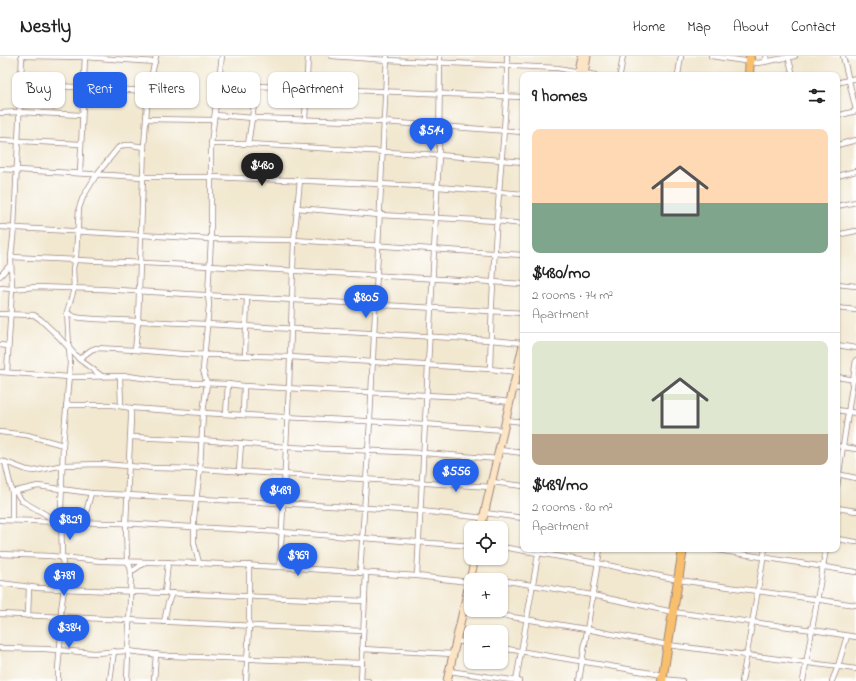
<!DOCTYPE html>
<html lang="en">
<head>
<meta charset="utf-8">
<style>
	:root { --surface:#fff; --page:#f2f2f2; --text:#222; --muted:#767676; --line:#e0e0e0; --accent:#2563eb }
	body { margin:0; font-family:"Indie Flower",sans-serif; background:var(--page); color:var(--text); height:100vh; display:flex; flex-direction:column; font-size:15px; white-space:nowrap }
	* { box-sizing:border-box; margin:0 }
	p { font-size:13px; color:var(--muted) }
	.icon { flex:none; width:22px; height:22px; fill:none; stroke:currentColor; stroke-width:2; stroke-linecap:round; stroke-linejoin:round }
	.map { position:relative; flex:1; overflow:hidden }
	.sheet { position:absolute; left:520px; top:16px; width:320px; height:480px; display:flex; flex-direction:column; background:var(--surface); border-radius:8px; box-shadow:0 1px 3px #0004 }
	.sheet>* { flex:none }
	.banner { position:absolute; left:12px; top:16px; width:380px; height:36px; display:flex; gap:8px }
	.fabs { position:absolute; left:464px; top:465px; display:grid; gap:8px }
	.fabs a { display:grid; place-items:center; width:44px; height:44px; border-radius:8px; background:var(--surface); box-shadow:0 1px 3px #0004; font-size:20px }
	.price { position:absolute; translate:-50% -34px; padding:0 9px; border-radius:14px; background:var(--accent); color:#fff; font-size:13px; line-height:26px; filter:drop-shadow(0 1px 2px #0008) }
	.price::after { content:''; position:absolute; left:50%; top:24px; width:12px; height:9px; margin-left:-6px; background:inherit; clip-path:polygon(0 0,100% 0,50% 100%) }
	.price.selected { background:#222; color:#fff }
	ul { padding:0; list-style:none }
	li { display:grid; align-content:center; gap:8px; height:212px; padding:0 12px }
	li+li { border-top:1px solid var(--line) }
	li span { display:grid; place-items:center; height:124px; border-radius:8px; color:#555 }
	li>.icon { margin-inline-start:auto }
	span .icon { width:72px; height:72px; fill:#fffc; stroke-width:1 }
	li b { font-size:17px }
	h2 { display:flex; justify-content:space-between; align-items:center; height:48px; padding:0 12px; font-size:17px }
	.pill { padding:0 14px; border-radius:8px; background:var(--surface); box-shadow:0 1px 3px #0004; font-size:14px; line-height:36px }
	.pill.selected { background:var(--accent); color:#fff }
	header { display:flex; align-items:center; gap:24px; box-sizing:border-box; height:56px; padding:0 20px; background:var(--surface); border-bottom:1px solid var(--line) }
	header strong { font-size:19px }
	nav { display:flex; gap:22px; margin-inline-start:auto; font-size:14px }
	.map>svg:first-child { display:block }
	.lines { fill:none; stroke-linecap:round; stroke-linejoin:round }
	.street-casing { stroke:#9e847e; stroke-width:6 }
	.secondary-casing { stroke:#9e847e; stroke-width:9 }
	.highway-casing { stroke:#9e847e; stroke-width:10 }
	.street { stroke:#fff; stroke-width:4.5 }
	.secondary { stroke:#fce5c4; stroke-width:7 }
	.highway { stroke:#f8bf6c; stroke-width:8 }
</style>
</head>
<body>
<header>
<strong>Nestly</strong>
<nav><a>Home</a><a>Map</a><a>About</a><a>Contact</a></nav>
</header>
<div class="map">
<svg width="856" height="625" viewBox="0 0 856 625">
	<rect width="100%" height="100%" fill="#fff"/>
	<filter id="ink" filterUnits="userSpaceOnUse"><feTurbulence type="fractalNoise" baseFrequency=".025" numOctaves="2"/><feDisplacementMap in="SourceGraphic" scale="8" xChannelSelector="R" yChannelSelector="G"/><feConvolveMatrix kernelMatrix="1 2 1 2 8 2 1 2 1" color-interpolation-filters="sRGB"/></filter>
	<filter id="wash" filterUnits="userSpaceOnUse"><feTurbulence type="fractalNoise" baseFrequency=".012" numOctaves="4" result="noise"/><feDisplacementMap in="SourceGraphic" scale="16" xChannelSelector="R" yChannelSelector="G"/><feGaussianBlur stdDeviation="0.9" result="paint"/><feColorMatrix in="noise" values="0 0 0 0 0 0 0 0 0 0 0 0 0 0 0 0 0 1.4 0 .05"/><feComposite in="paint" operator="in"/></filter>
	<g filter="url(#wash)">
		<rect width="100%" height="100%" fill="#f2e8d0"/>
	</g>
	<g filter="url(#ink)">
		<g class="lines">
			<defs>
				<g id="street">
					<path d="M 21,0 L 85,1 L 155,6"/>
					<path d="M 156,0 L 148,35 L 144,91 L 138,266 L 135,294 L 183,298 L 290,301 L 490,313 L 517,316"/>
					<path d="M 332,0 L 387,4 L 558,12 L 578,16"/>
					<path d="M 711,0 L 758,7 L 764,6 L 767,0"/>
					<path d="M 788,0 L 793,19"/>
					<path d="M 843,0 L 856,54"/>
					<path d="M 764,6 L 795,0"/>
					<path d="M 584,17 L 595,19"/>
					<path d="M 620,19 L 623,0"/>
					<path d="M 678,19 L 681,0"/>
					<path d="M 219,23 L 233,28 L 257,30 L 523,41"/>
					<path d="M 837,27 L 856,22"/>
					<path d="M 20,28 L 148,35"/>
					<path d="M 0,57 L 19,56 L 82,59"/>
					<path d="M 215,59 L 253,62 L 384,66 L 523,76"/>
					<path d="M 837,60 L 856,55"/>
					<path d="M 146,63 L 214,64"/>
					<path d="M 305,64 L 308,0"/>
					<path d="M 0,84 L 81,88"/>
					<path d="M 211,88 L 248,88 L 439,99 L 523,106"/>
					<path d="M 248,88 L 257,30"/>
					<path d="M 837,89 L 856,84"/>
					<path d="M 0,113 L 143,121 L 211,121 L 381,128 L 438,131 L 523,138"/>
					<path d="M 80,117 L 85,0"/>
					<path d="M 837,120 L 856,115"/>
					<path d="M 837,150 L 856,146"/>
					<path d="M 297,152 L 379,159 L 497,165 L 523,168"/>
					<path d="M 0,171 L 211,183 L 294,184 L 523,199"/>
					<path d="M 837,177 L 841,178 L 856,175"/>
					<path d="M 11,201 L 210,210 L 493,226 L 523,228"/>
					<path d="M 0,220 L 11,208"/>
					<path d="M 837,228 L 856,230"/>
					<path d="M 0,232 L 12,233 L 35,231 L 100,233 L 523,257"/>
					<path d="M 837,252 L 856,254"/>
					<path d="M 67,256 C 73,263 85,262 94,263 L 207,268 L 490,284 L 523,287"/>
					<path d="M 0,258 L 34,259 L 40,263 L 58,280 L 79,303 L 103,321"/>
					<path d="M 0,289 L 8,290"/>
					<path d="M 837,289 L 856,292"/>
					<path d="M 245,300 L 247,242"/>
					<path d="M 79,303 L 91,294 L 96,292 L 135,294"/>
					<path d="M 490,313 C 491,254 494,195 499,137 C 502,91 508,46 507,0"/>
					<path d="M 0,316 L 69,321 L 128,320 L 172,326 L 228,328 L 244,330 L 466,341 L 510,346"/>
					<path d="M 7,316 L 12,233 L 11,201 L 14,172 L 22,0"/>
					<path d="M 120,321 L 121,350"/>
					<path d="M 837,321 L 855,324"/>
					<path d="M 513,332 L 523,333"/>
					<path d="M 66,349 L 113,349 L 131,352 L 203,357 L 425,368 L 504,374"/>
					<path d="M 837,354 L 856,357"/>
					<path d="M 226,358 L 228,328"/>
					<path d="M 243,359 L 244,330"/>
					<path d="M 506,364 L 523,366"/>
					<path d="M 0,376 L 27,379 L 63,389"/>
					<path d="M 130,381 L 202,384 L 286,391 L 424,397 L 498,403"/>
					<path d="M 837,390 L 856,393"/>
					<path d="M 500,394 L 523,397"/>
					<path d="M 0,405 L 11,408 L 27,414 L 34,415 L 64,409 L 102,408 L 154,412 L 200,413 L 491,431"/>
					<path d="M 5,406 L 12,436 L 12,464"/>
					<path d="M 239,416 L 241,387"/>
					<path d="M 837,418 L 856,422"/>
					<path d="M 492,426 L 523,430"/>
					<path d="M 837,430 L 856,304"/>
					<path d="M 15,435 L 22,445 L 45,458 L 54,465"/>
					<path d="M 12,436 L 38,430 L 91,437 L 128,439 L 421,455 L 484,462"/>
					<path d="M 837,452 L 856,455"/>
					<path d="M 485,457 L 523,462"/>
					<path d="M 0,464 C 40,465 79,467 119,467 L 282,476 L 471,490"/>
					<path d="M 87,467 L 87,453 L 91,437"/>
					<path d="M 837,483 L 856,486"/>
					<path d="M 501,491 L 597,507 L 679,524 L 856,549"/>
					<path d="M 711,493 L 856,516"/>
					<path d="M 0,498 L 50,500 L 101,505 L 199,507 L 280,511 L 417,520 L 469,526"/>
					<path d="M 199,507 L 194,487 L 194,462 L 200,413 L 203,357 L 207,327 L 203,314 L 209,249 L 208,239 L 211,183 L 211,88 L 222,0"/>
					<path d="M 280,511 L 289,332 L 294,184 L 300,124"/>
					<path d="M 131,516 L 144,507"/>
					<path d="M 360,517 L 370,365 L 387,0"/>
					<path d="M 417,520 L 439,99 L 440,0"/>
					<path d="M 471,520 L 499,524"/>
					<path d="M 501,524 L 592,539 L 673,556 L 813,574 L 856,581"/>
					<path d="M 0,527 L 38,532 L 365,545"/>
					<path d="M 165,537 L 168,506"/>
					<path d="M 463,553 L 586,573 L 668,589 L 856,613"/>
					<path d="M 0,558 L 363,575"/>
					<path d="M 28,560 L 29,531"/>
					<path d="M 164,566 L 168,547 L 172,537"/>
					<path d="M 456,585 L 471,587"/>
					<path d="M 0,592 L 45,593 L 94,597 L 128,595 L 170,600 L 362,607"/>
					<path d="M 501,592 L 663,619"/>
					<path d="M 362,593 L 453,598"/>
					<path d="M 449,615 L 519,625"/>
					<path d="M 662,623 L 682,625"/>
					<path d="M 58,625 L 58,613 L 62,567 L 61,554 L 64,533 L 64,518 L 62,501 L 61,456 L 63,389 L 70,307 L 67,256 L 74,233 L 73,212 L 76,200 L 79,152 L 83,141 L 97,118 L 118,92 L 124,89 L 131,89 L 144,91"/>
					<path d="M 110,625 L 114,595"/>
					<path d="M 127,625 L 131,516 L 130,510 L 127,505 L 126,468 L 131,362 L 131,352"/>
					<path d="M 154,625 L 156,598"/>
					<path d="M 246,625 L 249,571 L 249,509"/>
					<path d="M 361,625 L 366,517"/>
					<path d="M 361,625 L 368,625"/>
					<path d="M 516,625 L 539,493"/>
					<path d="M 579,625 L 600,493"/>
					<path d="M 742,625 L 765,493"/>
					<path d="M 803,625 L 826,493"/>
					<path d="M 832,625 L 838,610 L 847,580"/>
				</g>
				<g id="secondary">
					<path d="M 577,19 L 581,0"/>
					<path d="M 584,19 L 587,0"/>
					<path d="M 481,472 L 523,289"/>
					<path d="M 447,625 L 475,502"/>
				</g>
				<g id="highway">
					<path d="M 749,19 L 750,0"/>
					<path d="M 662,625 L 683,493"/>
				</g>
			</defs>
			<use href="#street" class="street-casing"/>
			<use href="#secondary" class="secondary-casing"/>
			<use href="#highway" class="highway-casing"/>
			<use href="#street" class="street"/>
			<use href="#secondary" class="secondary"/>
			<use href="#highway" class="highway"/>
		</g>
	</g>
</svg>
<div class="fabs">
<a><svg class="icon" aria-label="locate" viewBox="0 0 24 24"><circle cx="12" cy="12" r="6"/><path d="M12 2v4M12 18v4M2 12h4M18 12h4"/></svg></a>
<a>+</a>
<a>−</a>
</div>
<b class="price" style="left:431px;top:96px">$514</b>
<b class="price selected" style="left:262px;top:131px">$480</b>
<b class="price" style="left:366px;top:263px">$805</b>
<b class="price" style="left:456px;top:437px">$556</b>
<b class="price" style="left:280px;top:456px">$489</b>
<b class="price" style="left:70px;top:485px">$829</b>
<b class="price" style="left:298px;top:521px">$969</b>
<b class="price" style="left:64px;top:541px">$789</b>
<b class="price" style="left:69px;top:593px">$384</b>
<div class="banner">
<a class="pill">Buy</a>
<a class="pill selected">Rent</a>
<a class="pill">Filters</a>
<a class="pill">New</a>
<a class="pill">Apartment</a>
</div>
<section class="sheet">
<h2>9 homes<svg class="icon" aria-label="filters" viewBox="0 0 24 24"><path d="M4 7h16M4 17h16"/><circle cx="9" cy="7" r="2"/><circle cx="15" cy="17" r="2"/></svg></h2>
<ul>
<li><span style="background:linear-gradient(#ffd9b3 60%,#7fa58c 0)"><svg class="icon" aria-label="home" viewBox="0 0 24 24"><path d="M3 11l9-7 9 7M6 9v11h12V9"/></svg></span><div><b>$480/mo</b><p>2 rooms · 74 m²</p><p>Apartment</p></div></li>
<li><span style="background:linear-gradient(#dfe7d0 75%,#b9a48a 0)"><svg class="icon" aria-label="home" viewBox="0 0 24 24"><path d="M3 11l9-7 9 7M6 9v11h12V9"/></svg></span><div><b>$489/mo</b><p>2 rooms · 80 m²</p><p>Apartment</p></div></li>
</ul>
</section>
</div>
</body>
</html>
